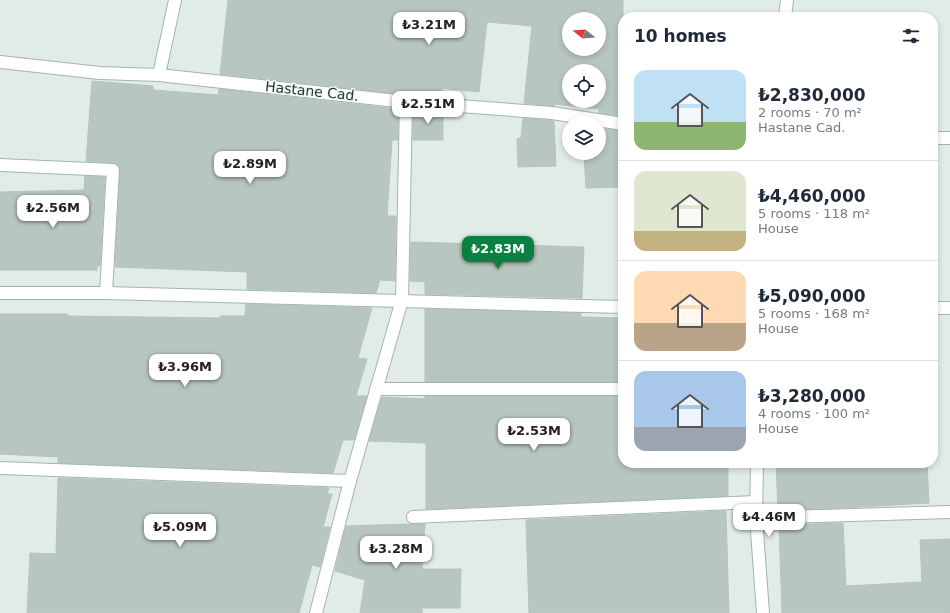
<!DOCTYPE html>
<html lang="en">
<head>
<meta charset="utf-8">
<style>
	:root { --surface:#fff; --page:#f2f2f3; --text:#1f2937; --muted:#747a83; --line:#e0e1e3; --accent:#0b8043 }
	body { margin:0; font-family:"DejaVu Sans",sans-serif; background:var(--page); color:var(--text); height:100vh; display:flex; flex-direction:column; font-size:15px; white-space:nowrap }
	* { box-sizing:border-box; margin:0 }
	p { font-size:13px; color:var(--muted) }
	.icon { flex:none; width:22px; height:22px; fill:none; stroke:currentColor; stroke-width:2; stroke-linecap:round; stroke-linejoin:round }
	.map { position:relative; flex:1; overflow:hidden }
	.sheet { position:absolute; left:618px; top:12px; width:320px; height:456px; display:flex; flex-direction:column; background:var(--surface); border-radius:16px; box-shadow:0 2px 6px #0003 }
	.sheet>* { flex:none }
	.needle { width:26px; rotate:287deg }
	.fabs { position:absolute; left:562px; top:12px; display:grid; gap:8px }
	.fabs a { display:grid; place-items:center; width:44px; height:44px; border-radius:50%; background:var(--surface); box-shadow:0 2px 6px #0003; font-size:20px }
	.price { position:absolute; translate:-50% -34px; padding:0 9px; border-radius:8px; background:#fff; color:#222; font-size:13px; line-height:26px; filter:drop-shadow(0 1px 2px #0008) }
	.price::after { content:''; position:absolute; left:50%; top:24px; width:12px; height:9px; margin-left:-6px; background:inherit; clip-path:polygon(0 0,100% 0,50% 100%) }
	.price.on { background:var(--accent); color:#fff }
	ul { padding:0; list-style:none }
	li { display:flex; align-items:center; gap:12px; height:100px; padding:0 16px }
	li+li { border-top:1px solid var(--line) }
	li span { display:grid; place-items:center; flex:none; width:112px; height:80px; border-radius:12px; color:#555 }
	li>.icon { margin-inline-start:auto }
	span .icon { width:48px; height:48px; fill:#fffc; stroke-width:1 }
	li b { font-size:17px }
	h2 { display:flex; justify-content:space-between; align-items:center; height:48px; padding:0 16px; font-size:17px }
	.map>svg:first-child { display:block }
	.building { fill:#b7c6be; stroke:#b4c5bc; fill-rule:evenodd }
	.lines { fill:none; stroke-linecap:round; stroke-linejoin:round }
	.street-casing { stroke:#a4b4ac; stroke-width:14 }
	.street { stroke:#fff; stroke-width:12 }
	.labels { text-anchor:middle; stroke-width:3; stroke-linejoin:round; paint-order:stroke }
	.street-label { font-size:14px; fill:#223c32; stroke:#f2f8f4 }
</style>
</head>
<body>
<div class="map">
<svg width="950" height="613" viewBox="0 0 950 613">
	<rect width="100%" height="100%" fill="#e1ece6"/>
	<g class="building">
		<path d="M 228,0 L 623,0 L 623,116 L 599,113 L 599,109 L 554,104 L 554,106 L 524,103 L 532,26 L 487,22 L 479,92 L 442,88 L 442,97 L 407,95 L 220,74 ZM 569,19 L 599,19 L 599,49 L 569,49 ZM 569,71 L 599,71 L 599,101 L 569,101 Z"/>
		<path d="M 92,81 L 153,86 L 153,90 L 218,95 L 219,89 L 398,109 L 398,140 L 392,140 L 387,216 L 396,216 L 395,281 L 380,280 L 376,293 L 247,289 L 247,272 L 115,267 L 120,170 L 119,166 L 114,163 L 86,161 Z"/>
		<path d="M 413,110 L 443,112 L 443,140 L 413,140 Z"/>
		<path d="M 523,118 L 554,121 L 556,166 L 518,167 L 517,139 L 521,138 Z"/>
		<path d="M 599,128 L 623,131 L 623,187 L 586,188 L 584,153 L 599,153 Z"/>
		<path d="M 85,176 L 105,177 L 100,266 L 97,266 L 97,270 L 0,270 L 0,192 L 84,190 Z"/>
		<path d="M 411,242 L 584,247 L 582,298 L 425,294 L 425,282 L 410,281 Z"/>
		<path d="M 246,304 L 372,308 L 358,358 L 367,359 L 356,396 L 367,396 L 354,440 L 343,440 L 333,473 L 58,463 L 58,457 L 0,454 L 0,314 L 68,314 L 68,316 L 220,318 L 220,316 L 245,316 Z"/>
		<path d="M 425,309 L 581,313 L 581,317 L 623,318 L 623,382 L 425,382 Z"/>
		<path d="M 425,396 L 623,396 L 623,463 L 728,463 L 728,496 L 426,509 L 426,443 L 369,441 L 382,397 L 425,399 Z"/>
		<path d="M 776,463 L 927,463 L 929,503 L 843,508 L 778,510 Z"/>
		<path d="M 58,478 L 329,488 L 327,494 L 332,494 L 323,527 L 330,527 L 320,567 L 312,565 L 299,613 L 27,613 L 30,553 L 56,554 Z"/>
		<path d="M 726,511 L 729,613 L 529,613 L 526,520 Z"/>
		<path d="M 843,523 L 846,586 L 922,582 L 920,540 L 950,539 L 950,613 L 782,613 L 779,525 Z"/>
		<path d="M 410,524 L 425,524 L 422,569 L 461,569 L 460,608 L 422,608 L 422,613 L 360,613 L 365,580 L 335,571 L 346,526 Z"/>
	</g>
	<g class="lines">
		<defs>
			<g id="street">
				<path d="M 785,17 L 787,0"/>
				<path d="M 0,62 L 100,73 L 159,75 L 406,102 L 552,113 L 623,124"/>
				<path d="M 159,75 L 175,0"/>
				<path d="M 933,138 L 950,138"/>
				<path d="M 0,165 L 113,170 L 106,293"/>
				<path d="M 0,293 L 106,293 L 623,307"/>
				<path d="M 933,308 L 950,308"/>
				<path d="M 376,389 L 623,389"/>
				<path d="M 757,463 L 756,518 L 763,613"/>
				<path d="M 0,468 L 350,481"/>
				<path d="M 413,517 L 756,502"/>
				<path d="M 756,518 L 950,512"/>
				<path d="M 316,613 L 350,481 L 402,300 L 406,102"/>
			</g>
		</defs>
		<use href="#street" class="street-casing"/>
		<use href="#street" class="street"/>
	</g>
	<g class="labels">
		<g class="street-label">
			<text transform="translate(312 91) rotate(6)" y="5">Hastane Cad.</text>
		</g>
	</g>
</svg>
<div class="fabs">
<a><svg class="needle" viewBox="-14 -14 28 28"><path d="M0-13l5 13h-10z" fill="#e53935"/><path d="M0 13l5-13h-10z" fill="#747a83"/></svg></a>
<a><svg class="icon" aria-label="locate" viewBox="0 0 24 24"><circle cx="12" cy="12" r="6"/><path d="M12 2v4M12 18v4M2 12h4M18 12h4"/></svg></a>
<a><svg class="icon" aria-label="layers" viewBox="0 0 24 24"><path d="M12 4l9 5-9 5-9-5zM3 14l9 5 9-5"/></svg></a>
</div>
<b class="price" style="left:429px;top:46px">₺3.21M</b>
<b class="price" style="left:428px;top:125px">₺2.51M</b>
<b class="price" style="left:250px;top:185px">₺2.89M</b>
<b class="price" style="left:53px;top:229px">₺2.56M</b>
<b class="price on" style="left:498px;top:270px">₺2.83M</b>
<b class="price" style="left:185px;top:388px">₺3.96M</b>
<b class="price" style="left:534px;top:452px">₺2.53M</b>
<b class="price" style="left:769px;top:538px">₺4.46M</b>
<b class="price" style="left:180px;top:548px">₺5.09M</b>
<b class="price" style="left:396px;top:570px">₺3.28M</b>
<section class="sheet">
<h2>10 homes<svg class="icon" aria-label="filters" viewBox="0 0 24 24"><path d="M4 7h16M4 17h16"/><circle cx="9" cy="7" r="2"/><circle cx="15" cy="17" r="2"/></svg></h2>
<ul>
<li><span style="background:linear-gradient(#bfe0f5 65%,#8fb573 0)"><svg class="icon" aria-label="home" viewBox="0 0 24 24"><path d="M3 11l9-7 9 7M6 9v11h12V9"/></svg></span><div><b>₺2,830,000</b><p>2 rooms · 70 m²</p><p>Hastane Cad.</p></div></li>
<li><span style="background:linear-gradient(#dfe7d0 75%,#c2b280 0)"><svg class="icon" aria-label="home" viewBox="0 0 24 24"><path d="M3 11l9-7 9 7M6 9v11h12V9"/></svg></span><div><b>₺4,460,000</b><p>5 rooms · 118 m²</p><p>House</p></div></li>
<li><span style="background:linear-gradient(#ffd9b3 65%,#b9a48a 0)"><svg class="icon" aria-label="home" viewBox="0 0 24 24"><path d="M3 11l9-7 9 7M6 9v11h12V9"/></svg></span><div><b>₺5,090,000</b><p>5 rooms · 168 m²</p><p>House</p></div></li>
<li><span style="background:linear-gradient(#a9c7e8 70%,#9aa5b1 0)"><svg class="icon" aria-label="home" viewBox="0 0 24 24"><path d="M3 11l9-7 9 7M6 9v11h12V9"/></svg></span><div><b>₺3,280,000</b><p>4 rooms · 100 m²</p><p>House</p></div></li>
</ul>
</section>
</div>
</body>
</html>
